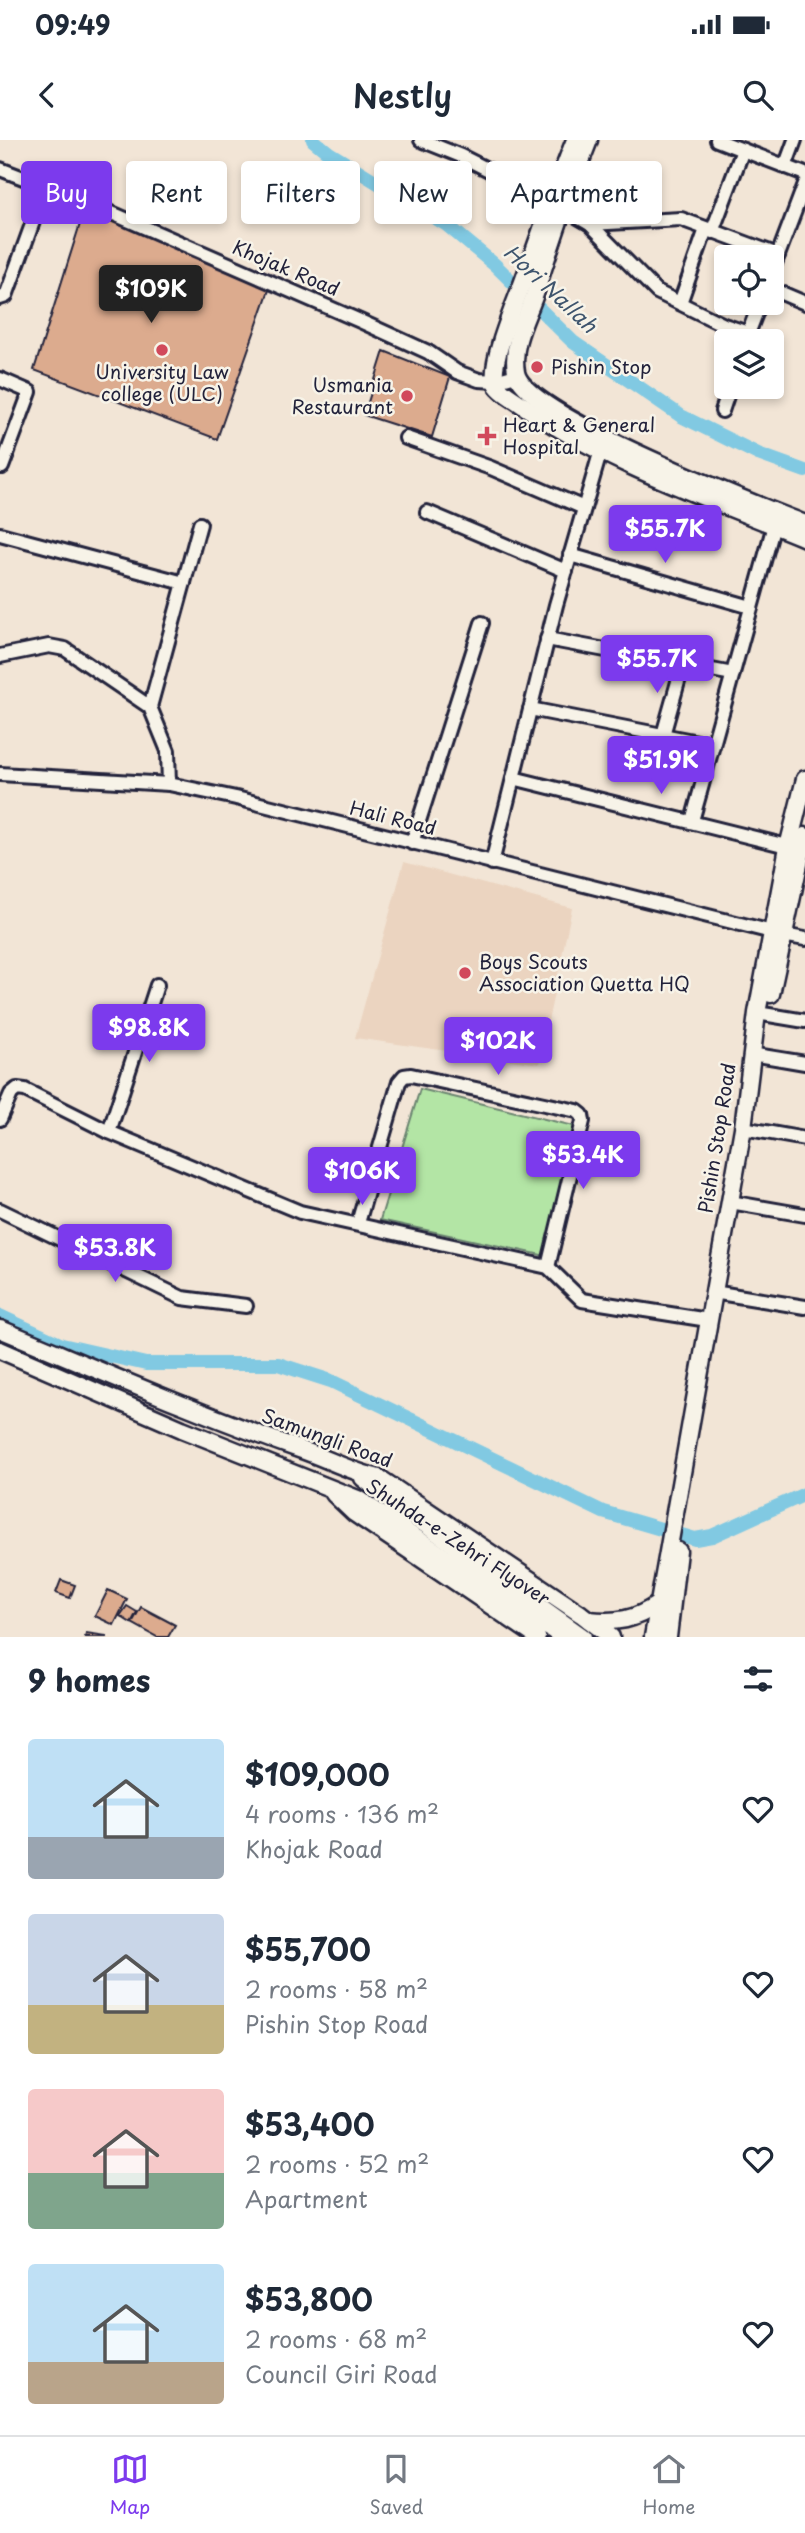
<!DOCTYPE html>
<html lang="en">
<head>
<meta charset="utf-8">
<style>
	:root { --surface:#fff; --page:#f6f6f7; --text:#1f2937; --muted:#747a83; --line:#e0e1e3; --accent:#7c3aed }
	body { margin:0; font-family:"Playpen Sans",sans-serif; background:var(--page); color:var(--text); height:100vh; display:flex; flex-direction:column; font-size:26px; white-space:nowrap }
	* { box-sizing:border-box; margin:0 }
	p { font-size:23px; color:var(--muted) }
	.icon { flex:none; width:38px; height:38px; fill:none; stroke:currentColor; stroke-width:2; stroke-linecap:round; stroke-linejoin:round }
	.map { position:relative; height:1497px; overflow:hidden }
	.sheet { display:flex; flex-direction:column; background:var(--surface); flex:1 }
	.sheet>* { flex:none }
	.top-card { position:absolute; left:21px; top:21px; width:763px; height:63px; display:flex; gap:14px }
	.controls { position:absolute; left:714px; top:105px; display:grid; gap:14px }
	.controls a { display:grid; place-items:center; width:70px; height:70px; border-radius:7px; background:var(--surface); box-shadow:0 4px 10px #0003; font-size:35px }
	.price { position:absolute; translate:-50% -60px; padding:0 16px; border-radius:7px; background:var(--accent); color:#fff; font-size:23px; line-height:46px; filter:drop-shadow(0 2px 4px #0008) }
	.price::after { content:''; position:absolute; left:50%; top:42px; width:21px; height:16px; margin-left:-10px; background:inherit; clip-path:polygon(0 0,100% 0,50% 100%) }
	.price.selected { background:#222; color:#fff }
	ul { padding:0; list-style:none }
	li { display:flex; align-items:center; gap:21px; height:175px; padding:0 28px }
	li span { display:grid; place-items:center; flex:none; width:196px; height:140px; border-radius:7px; color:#555 }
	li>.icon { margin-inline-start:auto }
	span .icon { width:84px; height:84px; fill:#fffc; stroke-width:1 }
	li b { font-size:30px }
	h2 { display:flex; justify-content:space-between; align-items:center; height:84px; padding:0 28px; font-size:30px }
	.pill { padding:0 24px; border-radius:7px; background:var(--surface); box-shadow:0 4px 10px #0003; font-size:24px; line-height:63px }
	.pill.selected { background:var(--accent); color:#fff }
	.status { display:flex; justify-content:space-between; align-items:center; height:49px; padding:0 35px; background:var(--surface); direction:ltr }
	.status svg { height:19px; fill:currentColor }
	header { display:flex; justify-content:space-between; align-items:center; height:91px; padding:0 28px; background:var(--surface); font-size:32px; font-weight:600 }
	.menu { display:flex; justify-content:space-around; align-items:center; height:98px; border-top:2px solid var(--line); background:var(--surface); font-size:19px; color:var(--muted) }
	.menu a { display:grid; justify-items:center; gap:4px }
	.menu .selected { color:var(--accent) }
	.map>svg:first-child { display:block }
	.built { fill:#ebd4c0 }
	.green { fill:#b3e5a5; stroke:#6a8470; stroke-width:2 }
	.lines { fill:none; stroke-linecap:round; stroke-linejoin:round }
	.canal { stroke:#81c9e2; stroke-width:14 }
	.building { fill:#dcab8e; stroke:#22223b; stroke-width:2 }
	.minor-casing { stroke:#22223b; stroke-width:18 }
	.major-casing { stroke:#22223b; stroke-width:21 }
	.minor { stroke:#f7f3e8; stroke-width:12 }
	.major { stroke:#f7f3e8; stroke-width:16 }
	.poi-dot { fill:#d1495b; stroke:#f7f3e8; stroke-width:2.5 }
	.labels { text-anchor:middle; stroke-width:5; stroke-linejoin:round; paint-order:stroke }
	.street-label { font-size:19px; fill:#22223b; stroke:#f7f3e8 }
	.poi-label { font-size:19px; fill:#22223b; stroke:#f7f3e8; text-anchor:start }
	.water-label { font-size:21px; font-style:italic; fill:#3e546d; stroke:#f7f3e8 }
</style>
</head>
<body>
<div class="status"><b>09:49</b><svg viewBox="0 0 49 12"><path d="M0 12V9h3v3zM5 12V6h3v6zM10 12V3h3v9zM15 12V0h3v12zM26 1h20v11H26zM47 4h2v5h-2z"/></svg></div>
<header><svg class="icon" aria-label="back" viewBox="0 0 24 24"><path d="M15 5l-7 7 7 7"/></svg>Nestly<svg class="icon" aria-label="search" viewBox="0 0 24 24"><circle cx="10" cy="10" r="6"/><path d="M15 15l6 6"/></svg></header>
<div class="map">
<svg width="805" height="1497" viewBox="0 0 805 1497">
	<rect width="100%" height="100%" fill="#f2e5d6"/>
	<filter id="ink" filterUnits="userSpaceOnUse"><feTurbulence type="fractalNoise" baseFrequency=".0143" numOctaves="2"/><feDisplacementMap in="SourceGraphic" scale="14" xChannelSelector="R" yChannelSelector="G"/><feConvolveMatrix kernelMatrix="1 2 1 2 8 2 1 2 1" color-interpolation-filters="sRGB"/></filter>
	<g filter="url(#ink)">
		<path class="built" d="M 404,722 L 572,768 L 539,924 L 355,898 Z"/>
		<path class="green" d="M 420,949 L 578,987 L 546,1116 L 380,1080 Z"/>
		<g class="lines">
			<g class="canal">
				<path d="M 313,0 L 329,13 L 447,85 L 495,125 L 573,202 L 681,276 L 758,314 L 805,331"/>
				<path d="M 0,1176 L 62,1205 L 146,1224 L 278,1224 L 331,1241 L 603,1372 L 695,1399 L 712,1396 L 805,1354"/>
			</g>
		</g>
		<g class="building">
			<path d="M 85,68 L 270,147 L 217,299 L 34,230 Z"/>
			<path d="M 384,211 L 450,237 L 432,297 L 364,275 Z"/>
			<path d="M 61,1440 L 75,1445 L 70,1458 L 56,1453 Z"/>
			<path d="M 108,1450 L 127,1459 L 114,1485 L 95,1476 Z"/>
			<path d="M 127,1466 L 137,1472 L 131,1483 L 120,1476 Z"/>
			<path d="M 141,1467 L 175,1485 L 168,1497 L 157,1497 L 132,1483 Z"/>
			<path d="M 86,1493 L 107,1496 L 107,1497 L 85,1497 Z"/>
		</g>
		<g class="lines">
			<defs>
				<g id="minor">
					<path d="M 421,0 L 461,16 L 550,61 L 590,84 L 657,152 L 724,185 L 748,193"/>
					<path d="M 717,0 L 805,34"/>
					<path d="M 785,27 L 795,0"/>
					<path d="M 0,29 L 91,64 L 360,181 L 428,212 L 457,232 L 479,240 L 495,241 L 516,235"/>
					<path d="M 590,84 L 681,79 L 778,115"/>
					<path d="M 712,92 L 743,10"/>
					<path d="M 772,131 L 805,44"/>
					<path d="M 772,149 L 805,163"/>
					<path d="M 0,158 L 6,156 L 46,46"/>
					<path d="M 680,163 L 706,89"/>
					<path d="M 746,199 L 760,163"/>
					<path d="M 772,227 L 774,228"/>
					<path d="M 0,239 L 30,252 L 2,327"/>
					<path d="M 722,271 L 730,247"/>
					<path d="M 406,298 L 491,328 L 584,368"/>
					<path d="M 427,372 L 566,431"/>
					<path d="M 0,394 L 184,443"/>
					<path d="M 570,415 L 751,467"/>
					<path d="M 547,499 L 733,534"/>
					<path d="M 0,516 L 49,506 L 65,509 L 150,567 L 168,611 L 169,644"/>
					<path d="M 150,567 L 200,384"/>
					<path d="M 530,569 L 713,605"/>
					<path d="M 663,595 L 683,524"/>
					<path d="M 0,634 L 169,644 L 236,658 L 772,792"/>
					<path d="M 513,638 L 795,708"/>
					<path d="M 692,681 L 774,385"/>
					<path d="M 412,703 L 482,483"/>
					<path d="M 492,723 L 556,465 L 601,310"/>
					<path d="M 783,795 L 805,799"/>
					<path d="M 757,873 L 805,881"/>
					<path d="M 751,914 L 805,923"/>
					<path d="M 0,979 L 11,954 L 17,949 L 25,950 L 109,992 L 300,1072 L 548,1127 L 582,1160 L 708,1180"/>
					<path d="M 743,988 L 805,999"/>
					<path d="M 109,992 L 157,845"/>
					<path d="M 730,1062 L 805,1075"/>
					<path d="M 0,1070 L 182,1158 L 246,1166"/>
					<path d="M 358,1083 L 399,942 L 404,936 L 411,935 L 577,971 L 582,975 L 583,981 L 548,1127"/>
					<path d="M 713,1152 L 805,1167"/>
				</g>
				<g id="major">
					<path d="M 575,0 C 556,46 541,93 524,139 C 516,162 491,218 495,241 C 497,250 511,257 518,262 C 604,323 708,358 805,398"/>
					<path d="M 589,0 C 569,50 552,100 536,151 C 527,178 511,203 516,232 C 524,275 758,365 805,384"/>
					<path d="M 771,854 L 805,696"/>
					<path d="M 0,1189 C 99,1230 197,1273 299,1309 C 326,1318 351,1332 379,1338 L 581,1474 L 611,1497"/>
					<path d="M 0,1210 L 182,1289 L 360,1360 L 563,1497"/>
					<path d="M 363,1338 L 391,1360 L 583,1497"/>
					<path d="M 334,1354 L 354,1373 L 537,1497"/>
					<path d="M 589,1480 C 617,1483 635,1480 658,1464"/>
					<path d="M 653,1497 L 743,988 L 757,873 L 788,707 L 805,639"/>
					<path d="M 668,1497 L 678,1411"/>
				</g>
			</defs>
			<use href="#minor" class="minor-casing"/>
			<use href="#major" class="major-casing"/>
			<use href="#minor" class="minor"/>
			<use href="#major" class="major"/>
		</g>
	</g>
	<g class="poi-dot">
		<circle cx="162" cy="210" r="7"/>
		<circle cx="537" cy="227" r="7"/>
		<circle cx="407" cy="256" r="7"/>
		<path d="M483.5 285.5h7v7h7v7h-7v7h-7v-7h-7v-7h7z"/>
		<circle cx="465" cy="833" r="7"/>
	</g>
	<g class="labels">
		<g class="street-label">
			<text transform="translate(286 128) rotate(23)" y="7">Khojak Road</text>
			<text transform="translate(393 678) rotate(14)" y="7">Hali Road</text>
			<text transform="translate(717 998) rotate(-81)" y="7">Pishin Stop Road</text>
			<text transform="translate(327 1298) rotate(20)" y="7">Samungli Road</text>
			<text transform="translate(458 1402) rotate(33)" y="7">Shuhda-e-Zehri Flyover</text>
		</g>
		<g class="poi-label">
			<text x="551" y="234">Pishin Stop</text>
			<text x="162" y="239" text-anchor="middle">University Law<tspan x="162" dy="22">college (ULC)</tspan></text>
			<text x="393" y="252" text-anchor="end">Usmania<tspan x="393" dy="22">Restaurant</tspan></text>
			<text x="503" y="292">Heart &amp; General<tspan x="503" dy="22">Hospital</tspan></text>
			<text x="479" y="829">Boys Scouts<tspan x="479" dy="22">Association Quetta HQ</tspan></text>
		</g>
		<g class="water-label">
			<text transform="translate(550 149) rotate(43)" y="7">Hori Nallah</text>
		</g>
	</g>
</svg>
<div class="controls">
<a><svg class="icon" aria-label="locate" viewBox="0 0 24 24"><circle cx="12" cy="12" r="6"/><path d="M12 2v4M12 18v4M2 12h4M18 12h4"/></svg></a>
<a><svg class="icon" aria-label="layers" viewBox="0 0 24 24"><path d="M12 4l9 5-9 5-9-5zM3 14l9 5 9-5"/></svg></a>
</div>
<b class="price selected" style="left:151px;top:185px">$109K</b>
<b class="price" style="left:665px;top:425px">$55.7K</b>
<b class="price" style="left:657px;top:555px">$55.7K</b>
<b class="price" style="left:661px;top:656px">$51.9K</b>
<b class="price" style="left:149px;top:924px">$98.8K</b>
<b class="price" style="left:498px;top:937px">$102K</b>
<b class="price" style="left:583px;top:1051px">$53.4K</b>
<b class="price" style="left:362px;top:1067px">$106K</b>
<b class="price" style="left:115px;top:1144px">$53.8K</b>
<div class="top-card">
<a class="pill selected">Buy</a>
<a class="pill">Rent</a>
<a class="pill">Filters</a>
<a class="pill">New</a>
<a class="pill">Apartment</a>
</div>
</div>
<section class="sheet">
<h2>9 homes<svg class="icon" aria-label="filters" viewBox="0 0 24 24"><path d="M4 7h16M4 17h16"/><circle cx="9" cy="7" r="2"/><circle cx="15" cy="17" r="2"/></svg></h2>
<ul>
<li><span style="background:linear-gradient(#bfe0f5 70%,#9aa5b1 0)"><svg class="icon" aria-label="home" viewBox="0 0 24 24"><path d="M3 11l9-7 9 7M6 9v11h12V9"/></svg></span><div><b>$109,000</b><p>4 rooms · 136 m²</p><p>Khojak Road</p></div><svg class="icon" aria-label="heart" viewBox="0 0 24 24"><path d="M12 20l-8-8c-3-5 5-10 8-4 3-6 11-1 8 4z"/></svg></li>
<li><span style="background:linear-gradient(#c9d6e8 65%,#c2b280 0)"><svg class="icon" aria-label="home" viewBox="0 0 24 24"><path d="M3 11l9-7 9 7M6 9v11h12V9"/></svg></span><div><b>$55,700</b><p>2 rooms · 58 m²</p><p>Pishin Stop Road</p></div><svg class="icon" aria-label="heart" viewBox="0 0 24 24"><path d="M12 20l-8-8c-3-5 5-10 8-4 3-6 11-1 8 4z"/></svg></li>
<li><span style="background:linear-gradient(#f6c9c9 60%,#7fa58c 0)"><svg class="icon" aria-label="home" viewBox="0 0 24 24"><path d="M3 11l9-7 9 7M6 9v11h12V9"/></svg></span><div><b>$53,400</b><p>2 rooms · 52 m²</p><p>Apartment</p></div><svg class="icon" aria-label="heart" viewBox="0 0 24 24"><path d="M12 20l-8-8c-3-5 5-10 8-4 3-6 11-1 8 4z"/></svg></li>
<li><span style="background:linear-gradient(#bfe0f5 70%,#b9a48a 0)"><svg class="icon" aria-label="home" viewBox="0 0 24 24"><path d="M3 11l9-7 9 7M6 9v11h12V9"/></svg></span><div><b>$53,800</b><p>2 rooms · 68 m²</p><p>Council Giri Road</p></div><svg class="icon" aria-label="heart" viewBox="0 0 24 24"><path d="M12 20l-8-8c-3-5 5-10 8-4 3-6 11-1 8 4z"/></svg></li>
</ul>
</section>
<nav class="menu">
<a class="selected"><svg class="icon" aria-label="map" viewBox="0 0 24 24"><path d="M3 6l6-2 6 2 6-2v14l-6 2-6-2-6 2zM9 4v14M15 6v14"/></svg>Map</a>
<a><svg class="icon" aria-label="saved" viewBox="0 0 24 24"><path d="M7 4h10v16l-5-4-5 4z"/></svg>Saved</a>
<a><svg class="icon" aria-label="home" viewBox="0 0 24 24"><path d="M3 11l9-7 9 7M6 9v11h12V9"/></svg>Home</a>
</nav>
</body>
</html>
